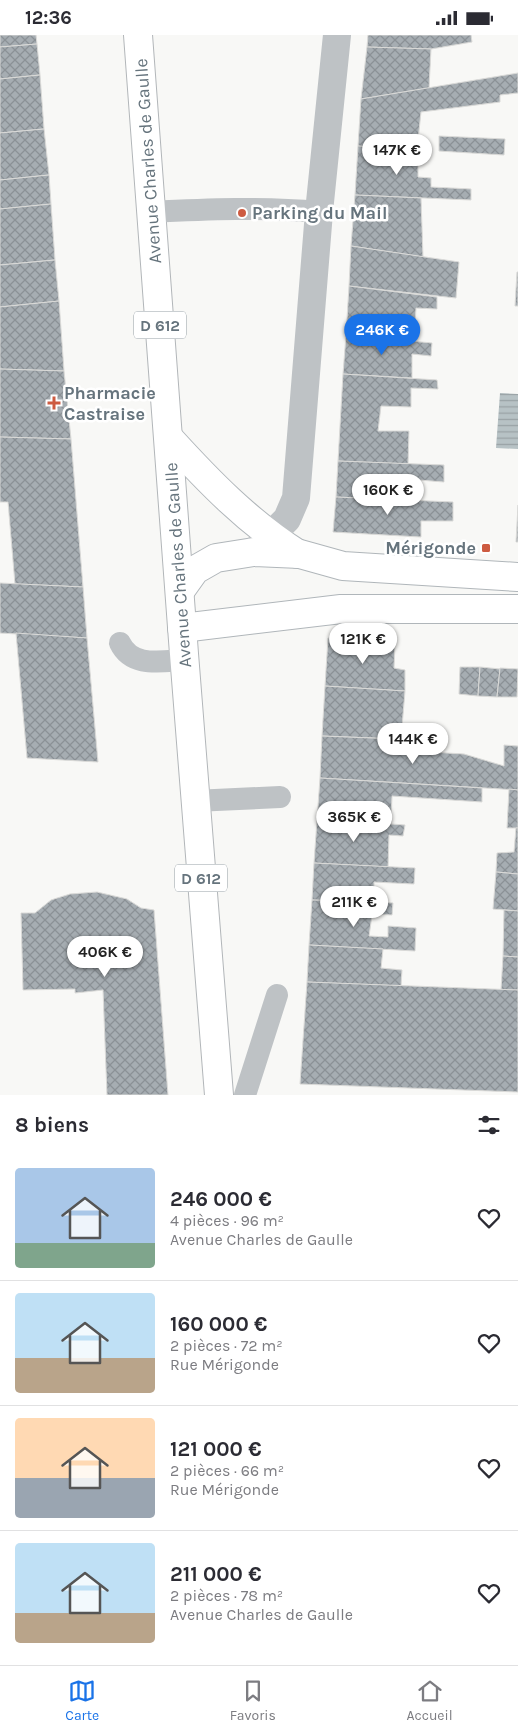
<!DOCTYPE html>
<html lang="fr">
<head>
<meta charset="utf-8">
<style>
	:root { --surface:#fff; --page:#f7f7f7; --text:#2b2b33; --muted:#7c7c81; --line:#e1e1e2; --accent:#1a73e8 }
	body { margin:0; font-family:Karla,sans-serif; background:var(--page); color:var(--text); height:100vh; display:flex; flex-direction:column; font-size:19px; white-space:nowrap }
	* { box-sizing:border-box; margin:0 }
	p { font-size:16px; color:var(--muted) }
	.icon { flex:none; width:28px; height:28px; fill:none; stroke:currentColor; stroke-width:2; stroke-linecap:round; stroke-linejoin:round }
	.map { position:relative; height:1060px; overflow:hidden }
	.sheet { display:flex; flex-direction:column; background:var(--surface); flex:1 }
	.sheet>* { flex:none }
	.price { position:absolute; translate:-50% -42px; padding:0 11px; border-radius:18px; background:#fff; color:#222; font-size:16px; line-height:32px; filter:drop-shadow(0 1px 2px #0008) }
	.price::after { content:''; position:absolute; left:50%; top:30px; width:15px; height:11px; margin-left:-8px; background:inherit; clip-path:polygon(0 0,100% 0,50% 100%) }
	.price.selected { background:var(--accent); color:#fff }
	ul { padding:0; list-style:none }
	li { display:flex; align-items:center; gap:15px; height:125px; padding:0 15px }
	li+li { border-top:1px solid var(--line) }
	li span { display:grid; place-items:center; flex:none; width:140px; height:100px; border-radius:5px; color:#555 }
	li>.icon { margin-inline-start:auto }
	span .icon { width:60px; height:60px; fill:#fffc; stroke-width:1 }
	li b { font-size:21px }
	h2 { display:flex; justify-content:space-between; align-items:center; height:60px; padding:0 15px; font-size:21px }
	.status { display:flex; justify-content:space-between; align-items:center; height:35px; padding:0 25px; background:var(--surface); direction:ltr }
	.status svg { height:14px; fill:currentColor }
	.dock { display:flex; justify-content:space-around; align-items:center; height:70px; border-top:1px solid var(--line); background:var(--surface); font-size:14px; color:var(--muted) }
	.dock a { display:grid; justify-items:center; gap:2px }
	.dock .selected { color:var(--accent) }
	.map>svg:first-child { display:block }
	.water { fill:url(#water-rules) }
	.building { fill:url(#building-cross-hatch); stroke:#dadad8 }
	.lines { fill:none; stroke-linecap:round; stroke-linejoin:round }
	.secondary-casing { stroke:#b0b6ba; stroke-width:30 }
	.primary-casing { stroke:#b2b6b9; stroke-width:30 }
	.lane { stroke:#bec2c5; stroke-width:22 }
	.street { stroke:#bec2c5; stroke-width:28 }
	.secondary { stroke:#fff; stroke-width:28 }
	.primary { stroke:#fff; stroke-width:28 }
	.poi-dot { fill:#cd5b41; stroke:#fff; stroke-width:2 }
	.labels { text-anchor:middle; stroke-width:5; stroke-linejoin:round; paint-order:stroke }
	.shield { fill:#fff; stroke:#949ea4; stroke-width:1 }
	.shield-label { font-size:16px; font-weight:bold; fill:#66747d }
	.street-label { font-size:18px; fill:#66747d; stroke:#fff }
	.poi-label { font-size:18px; font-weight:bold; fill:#66747d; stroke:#fff; text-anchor:start }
</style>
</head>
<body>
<div class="status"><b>12:36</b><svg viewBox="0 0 49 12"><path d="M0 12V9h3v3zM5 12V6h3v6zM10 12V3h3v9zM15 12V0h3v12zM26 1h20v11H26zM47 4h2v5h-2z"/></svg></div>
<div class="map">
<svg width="518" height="1060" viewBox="0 0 518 1060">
	<defs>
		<pattern id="water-rules" width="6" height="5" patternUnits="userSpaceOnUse" patternTransform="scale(1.25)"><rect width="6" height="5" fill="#b7c2c5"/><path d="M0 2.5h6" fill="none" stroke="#99a2a5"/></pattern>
		<pattern id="building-cross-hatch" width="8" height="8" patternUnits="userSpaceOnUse" patternTransform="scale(1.25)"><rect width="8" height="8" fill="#a6adb2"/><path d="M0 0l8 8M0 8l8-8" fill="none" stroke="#8b9196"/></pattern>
	</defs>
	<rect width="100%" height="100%" fill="#f8f8f6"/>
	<path class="water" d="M 500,358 L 518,359 L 518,414 L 496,413 Z"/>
	<g class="building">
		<path d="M 0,0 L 36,0 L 37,9 L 0,12 Z"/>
		<path d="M 368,0 L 471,0 L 472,7 L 431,14 L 367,12 Z"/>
		<path d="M 37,9 L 40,40 L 0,44 L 0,12 Z"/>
		<path d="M 367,12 L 431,14 L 429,53 L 361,64 Z"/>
		<path d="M 518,38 L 518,58 L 500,60 L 500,67 L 421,77 L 417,115 L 358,111 L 361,64 Z"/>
		<path d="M 40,40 L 44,94 L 0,98 L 0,44 Z"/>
		<path d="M 44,94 L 49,140 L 0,145 L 0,98 Z"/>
		<path d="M 439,101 L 505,104 L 504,120 L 439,116 Z"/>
		<path d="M 358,111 L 418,115 L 418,142 L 431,143 L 431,152 L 471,154 L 471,165 L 355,160 Z"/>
		<path d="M 49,140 L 51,169 L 0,174 L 0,145 Z"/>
		<path d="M 355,160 L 421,163 L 423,222 L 351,211 Z"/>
		<path d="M 51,169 L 55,225 L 0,230 L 0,174 Z"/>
		<path d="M 351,211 L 459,227 L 456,263 L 349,251 Z"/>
		<path d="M 55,225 L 59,266 L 0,272 L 0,230 Z"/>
		<path d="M 517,237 L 518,237 L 518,271 L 515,271 Z"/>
		<path d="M 349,251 L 437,262 L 437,274 L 416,273 L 414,306 L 346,300 Z"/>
		<path d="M 59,266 L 64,336 L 0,334 L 0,272 Z"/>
		<path d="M 346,300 L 432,308 L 431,321 L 412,319 L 412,343 L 343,339 Z"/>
		<path d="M 0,334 L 64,336 L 71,404 L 0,402 Z"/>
		<path d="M 343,339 L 437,345 L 438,354 L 411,353 L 411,372 L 381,371 L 378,396 L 409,396 L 408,429 L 338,426 Z"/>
		<path d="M 0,402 L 71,404 L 83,552 L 15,549 L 8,467 L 0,467 Z"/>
		<path d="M 338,426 L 444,430 L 444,447 L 419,445 L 418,466 L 336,462 Z"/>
		<path d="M 336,462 L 453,467 L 453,486 L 421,486 L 421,502 L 333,497 Z"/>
		<path d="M 518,470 L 518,507 L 516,507 Z"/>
		<path d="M 0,548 L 83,552 L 87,603 L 0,598 Z"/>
		<path d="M 16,598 L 87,603 L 98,727 L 27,723 Z"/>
		<path d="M 328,603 L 395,608 L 394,633 L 405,635 L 405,656 L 325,651 Z"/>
		<path d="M 460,632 L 480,632 L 478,661 L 459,659 Z"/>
		<path d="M 480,632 L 500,634 L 497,662 L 478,661 Z"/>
		<path d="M 500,633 L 518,634 L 517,662 L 497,662 Z"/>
		<path d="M 325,651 L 405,656 L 401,704 L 322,701 Z"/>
		<path d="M 322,701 L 396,704 L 394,715 L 464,719 L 504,731 L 504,710 L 518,711 L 518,755 L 320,743 Z"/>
		<path d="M 320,743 L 482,753 L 482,767 L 392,761 L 391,789 L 317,785 Z"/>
		<path d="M 509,754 L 518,755 L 518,793 L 507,793 Z"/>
		<path d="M 317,785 L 391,789 L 405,790 L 403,801 L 389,800 L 388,832 L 314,828 Z"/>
		<path d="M 516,793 L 518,793 L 518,839 L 496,837 L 497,818 L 514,817 Z"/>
		<path d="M 314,828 L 415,833 L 414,849 L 374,847 L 374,867 L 312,865 Z"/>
		<path d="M 496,837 L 518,839 L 518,876 L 493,874 Z"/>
		<path d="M 97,857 L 127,864 L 141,873 L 154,875 L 168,1060 L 107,1060 L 103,955 L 75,958 L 75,954 L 23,955 L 21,878 L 35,878 L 51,865 L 70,859 Z"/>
		<path d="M 312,865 L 374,867 L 369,901 L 388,902 L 388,891 L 416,893 L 415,916 L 309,910 Z"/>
		<path d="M 374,867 L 393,868 L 392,880 L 373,879 Z"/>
		<path d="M 504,875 L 518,876 L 518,922 L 503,921 Z"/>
		<path d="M 309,910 L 383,914 L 381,933 L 402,935 L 401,951 L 307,947 Z"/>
		<path d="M 503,921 L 518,922 L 518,955 L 501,955 Z"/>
		<path d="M 307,947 L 518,955 L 518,1057 L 300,1049 Z"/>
	</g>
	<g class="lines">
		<defs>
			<g id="secondary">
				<path d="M 169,403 C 209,447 248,487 298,519"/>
				<path d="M 180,556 L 195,535 L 216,523 L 254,517 L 300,519 L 343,531 L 518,542"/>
				<path d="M 182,593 L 341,574 L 518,574"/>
			</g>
			<path id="primary" d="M 138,0 C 165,353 189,707 219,1060"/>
		</defs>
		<use href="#secondary" class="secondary-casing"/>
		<use href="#primary" class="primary-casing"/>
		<g class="lane">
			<path d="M 151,177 C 208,174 263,172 319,177"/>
			<path d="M 120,608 C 132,633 161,626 185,625"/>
			<path d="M 194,766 L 280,762"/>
			<path d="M 245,1060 L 277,960"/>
		</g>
		<path class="street" d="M 255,516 L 287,484 L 296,463 L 319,177 L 337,0"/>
		<use href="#secondary" class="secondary"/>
		<use href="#primary" class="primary"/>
	</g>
	<g class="poi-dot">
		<circle cx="242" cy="178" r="5"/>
		<path d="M51.5 360.5h5v5h5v5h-5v5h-5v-5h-5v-5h5z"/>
		<rect x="481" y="508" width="10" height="10" rx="2.5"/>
	</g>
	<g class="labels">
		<g class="shield">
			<rect x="134" y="276.5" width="52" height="27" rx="4"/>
			<rect x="175" y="829.5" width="52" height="27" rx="4"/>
		</g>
		<g class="shield-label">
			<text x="160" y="296">D 612</text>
			<text x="201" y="849">D 612</text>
		</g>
		<g class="street-label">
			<text transform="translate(148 126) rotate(-94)" y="6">Avenue Charles de Gaulle</text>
			<text transform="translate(178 530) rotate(-94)" y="6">Avenue Charles de Gaulle</text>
		</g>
		<g class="poi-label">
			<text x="252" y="184">Parking du Mail</text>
			<text x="64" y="364">Pharmacie<tspan x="64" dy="21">Castraise</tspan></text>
			<text x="476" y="519" text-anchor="end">Mérigonde</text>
		</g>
	</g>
</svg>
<b class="price" style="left:397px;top:141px">147K €</b>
<b class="price selected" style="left:382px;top:321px">246K €</b>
<b class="price" style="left:388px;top:481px">160K €</b>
<b class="price" style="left:363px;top:630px">121K €</b>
<b class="price" style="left:413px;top:730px">144K €</b>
<b class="price" style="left:354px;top:808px">365K €</b>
<b class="price" style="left:354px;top:893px">211K €</b>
<b class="price" style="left:105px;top:943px">406K €</b>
</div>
<section class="sheet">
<h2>8 biens<svg class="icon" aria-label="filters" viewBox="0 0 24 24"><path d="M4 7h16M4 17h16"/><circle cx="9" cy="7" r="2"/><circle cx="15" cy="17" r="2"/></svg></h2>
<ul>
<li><span style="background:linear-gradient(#a9c7e8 75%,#7fa58c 0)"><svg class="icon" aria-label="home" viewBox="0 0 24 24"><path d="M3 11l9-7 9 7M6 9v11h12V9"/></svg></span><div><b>246 000 €</b><p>4 pièces · 96 m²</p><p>Avenue Charles de Gaulle</p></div><svg class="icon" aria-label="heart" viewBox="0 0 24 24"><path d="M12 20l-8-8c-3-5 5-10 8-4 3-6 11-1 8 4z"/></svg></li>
<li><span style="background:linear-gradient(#bfe0f5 65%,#b9a48a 0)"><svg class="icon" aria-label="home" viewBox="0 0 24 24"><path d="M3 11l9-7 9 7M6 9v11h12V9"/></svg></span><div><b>160 000 €</b><p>2 pièces · 72 m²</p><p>Rue Mérigonde</p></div><svg class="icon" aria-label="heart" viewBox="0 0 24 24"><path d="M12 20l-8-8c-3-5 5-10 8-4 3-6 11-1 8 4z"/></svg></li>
<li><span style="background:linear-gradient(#ffd9b3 60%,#9aa5b1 0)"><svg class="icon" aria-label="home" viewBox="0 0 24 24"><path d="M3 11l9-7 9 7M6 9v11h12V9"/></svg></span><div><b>121 000 €</b><p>2 pièces · 66 m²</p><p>Rue Mérigonde</p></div><svg class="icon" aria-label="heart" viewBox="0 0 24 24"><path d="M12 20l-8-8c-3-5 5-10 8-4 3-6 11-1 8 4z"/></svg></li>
<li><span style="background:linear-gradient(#bfe0f5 70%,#b9a48a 0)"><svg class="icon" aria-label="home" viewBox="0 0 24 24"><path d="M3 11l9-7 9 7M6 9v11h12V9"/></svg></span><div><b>211 000 €</b><p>2 pièces · 78 m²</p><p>Avenue Charles de Gaulle</p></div><svg class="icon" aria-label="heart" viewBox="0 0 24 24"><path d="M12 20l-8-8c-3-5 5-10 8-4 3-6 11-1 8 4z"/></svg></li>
</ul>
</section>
<nav class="dock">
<a class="selected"><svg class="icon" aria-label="map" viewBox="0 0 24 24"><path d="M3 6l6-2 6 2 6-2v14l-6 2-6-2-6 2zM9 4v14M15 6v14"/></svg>Carte</a>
<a><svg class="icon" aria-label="saved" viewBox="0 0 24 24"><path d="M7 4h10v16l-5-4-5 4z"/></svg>Favoris</a>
<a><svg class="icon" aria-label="home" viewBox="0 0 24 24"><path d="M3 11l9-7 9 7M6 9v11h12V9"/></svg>Accueil</a>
</nav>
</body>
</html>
